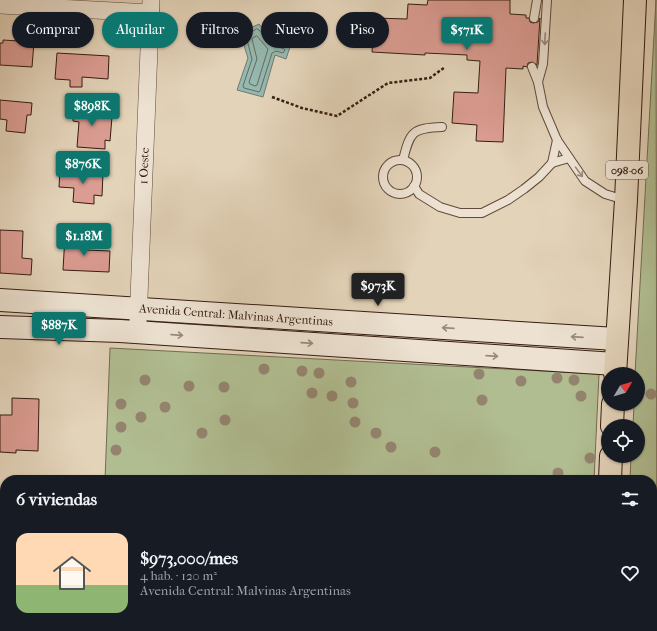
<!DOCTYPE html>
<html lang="es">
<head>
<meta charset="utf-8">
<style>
	:root { --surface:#171b24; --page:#20242c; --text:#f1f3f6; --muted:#9ea1a6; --accent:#0f766e }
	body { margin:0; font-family:"IM FELL French Canon",serif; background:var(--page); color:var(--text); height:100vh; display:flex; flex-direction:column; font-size:15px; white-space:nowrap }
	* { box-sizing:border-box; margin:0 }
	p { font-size:13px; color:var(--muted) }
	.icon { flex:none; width:22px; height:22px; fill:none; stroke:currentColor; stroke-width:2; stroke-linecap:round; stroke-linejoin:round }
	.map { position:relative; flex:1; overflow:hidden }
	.drawer { position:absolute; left:0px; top:475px; width:657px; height:156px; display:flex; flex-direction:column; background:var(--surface); border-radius:16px 16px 0 0; box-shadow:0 1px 3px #0004 }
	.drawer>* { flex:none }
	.guide { position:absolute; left:12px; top:12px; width:400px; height:36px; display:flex; gap:8px }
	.needle { width:26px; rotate:52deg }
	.tools { position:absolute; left:601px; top:367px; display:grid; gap:8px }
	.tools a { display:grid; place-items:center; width:44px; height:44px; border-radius:50%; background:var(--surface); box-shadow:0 1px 3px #0004; font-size:20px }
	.price { position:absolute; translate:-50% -34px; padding:0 9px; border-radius:4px; background:var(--accent); color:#fff; font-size:13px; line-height:26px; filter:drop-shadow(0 1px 2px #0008) }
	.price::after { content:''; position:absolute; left:50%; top:24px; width:12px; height:9px; margin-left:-6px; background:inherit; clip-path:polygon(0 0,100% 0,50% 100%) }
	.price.on { background:#222; color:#fff }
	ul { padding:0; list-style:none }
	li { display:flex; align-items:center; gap:12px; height:100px; padding:0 16px }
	li span { display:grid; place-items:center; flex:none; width:112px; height:80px; border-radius:12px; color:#555 }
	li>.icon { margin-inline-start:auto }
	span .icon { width:48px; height:48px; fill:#fffc; stroke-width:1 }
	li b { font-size:17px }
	h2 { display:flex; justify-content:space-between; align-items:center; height:48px; padding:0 16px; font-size:17px }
	.tag { padding:0 14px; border-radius:18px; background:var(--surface); box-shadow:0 1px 3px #0004; font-size:14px; line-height:36px }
	.tag.on { background:var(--accent); color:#fff }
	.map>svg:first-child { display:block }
	.green { fill:#b0bd91; stroke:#726c52 }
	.water { fill:#95b8af; stroke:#6f7a70 }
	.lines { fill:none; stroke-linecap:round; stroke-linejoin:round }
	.shore { stroke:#656a60; stroke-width:1 }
	.building { fill:#db9c92; stroke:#351c12 }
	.lane-casing { stroke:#604a3c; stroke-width:10 }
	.street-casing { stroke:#604a3c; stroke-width:18 }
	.secondary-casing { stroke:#351c12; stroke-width:24 }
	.primary-casing { stroke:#351c12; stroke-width:24 }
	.path { stroke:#351c12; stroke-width:2.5; stroke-dasharray:3 2; stroke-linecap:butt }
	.lane { stroke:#ede2d2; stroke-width:8 }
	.street { stroke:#ede2d2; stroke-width:17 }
	.secondary { stroke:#ede2d2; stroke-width:22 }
	.primary { stroke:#e3d3b9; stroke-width:22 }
	.tree { fill:#94846f }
	.oneway { stroke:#9a897c }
	.labels { text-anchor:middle; stroke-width:4; stroke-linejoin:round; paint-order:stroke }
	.shield { fill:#ede2d2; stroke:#6c574c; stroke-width:1 }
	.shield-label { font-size:11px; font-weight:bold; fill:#351c12 }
	.street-label { font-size:12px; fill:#351c12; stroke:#ede2d2 }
</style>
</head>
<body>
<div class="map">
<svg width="657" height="631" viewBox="0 0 657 631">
	<rect width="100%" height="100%" fill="#e3d3b9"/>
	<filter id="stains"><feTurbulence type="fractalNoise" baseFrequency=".005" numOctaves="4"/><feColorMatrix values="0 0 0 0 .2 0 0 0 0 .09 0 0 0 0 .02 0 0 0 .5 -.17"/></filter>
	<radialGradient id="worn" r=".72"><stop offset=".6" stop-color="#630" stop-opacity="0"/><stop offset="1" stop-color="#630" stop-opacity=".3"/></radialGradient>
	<g class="green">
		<path d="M 656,0 L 657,631 L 621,631 L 622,626 L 652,626 L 652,480 L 630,480 L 631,456 L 638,456 L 638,426 L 633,426 L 634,404 L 638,404 L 638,374 L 635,374 Z"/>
		<path d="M 110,348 L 599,374 L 594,480 L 105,480 Z"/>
		<path d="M 0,521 L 5,521 L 5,626 L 587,626 L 587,631 L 0,631 Z"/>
	</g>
	<path class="water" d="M 259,24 L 274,41 L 290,47 L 286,59 L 275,55 L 263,97 L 237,90 L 248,58 L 240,33 Z"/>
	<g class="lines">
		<g class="shore">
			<path d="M 257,29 L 259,30 L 271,44 L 284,49 L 285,50 L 283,53 L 276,51 L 272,53 L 260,91 L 259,92 L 244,88 L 243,86 L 252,59 L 246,36 Z"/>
			<path d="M 257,36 L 268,49 L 257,85 L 255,86 L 250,84 L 249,82 L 257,59 L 252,39 Z"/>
		</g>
	</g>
	<g class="building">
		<path d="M 428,0 L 510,0 L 510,14 L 526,15 L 526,18 L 529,18 L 530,22 L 533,23 L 538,22 L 540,18 L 537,65 L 532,62 L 528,63 L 527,67 L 523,66 L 523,69 L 506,68 L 503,142 L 476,141 L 477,125 L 452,123 L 454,92 L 478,93 L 480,61 L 467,60 L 467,55 L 425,53 L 425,55 L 372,52 L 374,18 L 407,19 L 408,4 L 427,5 Z"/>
		<path d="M 3,40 L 34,42 L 32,67 L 0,65 L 0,43 L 3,43 Z"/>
		<path d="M 57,53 L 109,56 L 108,79 L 82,77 L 82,87 L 70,87 L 70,80 L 55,79 Z"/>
		<path d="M 0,100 L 32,103 L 31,115 L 27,115 L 25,133 L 6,131 L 7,120 L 0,119 Z"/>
		<path d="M 74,102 L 87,102 L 86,108 L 101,109 L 100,116 L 112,117 L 110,141 L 105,140 L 105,149 L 77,147 L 79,122 L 73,121 Z"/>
		<path d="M 60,170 L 103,173 L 102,196 L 94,195 L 94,204 L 73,202 L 74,188 L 59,187 Z"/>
		<path d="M 0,230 L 23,231 L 22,258 L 32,259 L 31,275 L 0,273 Z"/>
		<path d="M 65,236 L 87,237 L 86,250 L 110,251 L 109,272 L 63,270 Z"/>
		<path d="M 12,398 L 39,399 L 38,451 L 16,450 L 16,453 L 0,452 L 0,415 L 12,415 Z"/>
	</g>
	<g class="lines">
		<defs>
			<g id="lane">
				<path d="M 547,0 L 543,64 L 538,82 L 543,107 L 557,140 L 585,181 L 605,194 L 625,200"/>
				<path d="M 534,18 L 537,0"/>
				<path d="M 532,67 L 538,82"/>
				<path d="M 403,160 C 410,132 412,128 442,127"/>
				<circle cx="400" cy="177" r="17"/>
				<path d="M 552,163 L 569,158"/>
				<path d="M 414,186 L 419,194 L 440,207 L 460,213 L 482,213 L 508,200 L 524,189 L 539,177 L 552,163 L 557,140"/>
			</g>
			<g id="street">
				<path d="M 0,5 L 151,13"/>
				<path d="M 138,322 L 151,0"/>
			</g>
			<g id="secondary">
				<path d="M 0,300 L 616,339"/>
				<path d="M 0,327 L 120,331 L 615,364"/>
			</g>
			<g id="primary">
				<path d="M 615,374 L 626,200 L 635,0"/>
				<path d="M 612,426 L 613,404"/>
				<path d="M 610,480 L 611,456"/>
				<path d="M 602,631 L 602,626"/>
			</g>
		</defs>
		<use href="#lane" class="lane-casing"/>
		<use href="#street" class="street-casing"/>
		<use href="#secondary" class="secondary-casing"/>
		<use href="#primary" class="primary-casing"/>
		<path class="path" d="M 272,97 L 302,108 L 337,116 L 388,83 L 430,78 L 445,67"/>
		<use href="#lane" class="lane"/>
		<use href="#street" class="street"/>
		<use href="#secondary" class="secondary"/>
		<use href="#primary" class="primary"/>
	</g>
	<g class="tree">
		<circle cx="264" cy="369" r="5.5"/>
		<circle cx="302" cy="371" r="5.5"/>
		<circle cx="319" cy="373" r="5.5"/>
		<circle cx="479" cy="374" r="5.5"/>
		<circle cx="557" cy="378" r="5.5"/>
		<circle cx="145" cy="380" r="5.5"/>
		<circle cx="574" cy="380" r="5.5"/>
		<circle cx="521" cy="381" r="5.5"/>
		<circle cx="351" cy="382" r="5.5"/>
		<circle cx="189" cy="386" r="5.5"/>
		<circle cx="224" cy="387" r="5.5"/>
		<circle cx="312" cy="393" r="5.5"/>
		<circle cx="651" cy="394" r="5.5"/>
		<circle cx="332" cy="396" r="5.5"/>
		<circle cx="581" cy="396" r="5.5"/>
		<circle cx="482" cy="400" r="5.5"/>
		<circle cx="353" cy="403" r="5.5"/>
		<circle cx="121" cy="404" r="5.5"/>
		<circle cx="165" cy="407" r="5.5"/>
		<circle cx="141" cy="417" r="5.5"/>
		<circle cx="225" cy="420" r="5.5"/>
		<circle cx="355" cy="422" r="5.5"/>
		<circle cx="121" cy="427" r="5.5"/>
		<circle cx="202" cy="433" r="5.5"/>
		<circle cx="376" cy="433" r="5.5"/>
		<circle cx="391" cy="447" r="5.5"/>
		<circle cx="116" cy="450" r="5.5"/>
		<circle cx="435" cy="452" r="5.5"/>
		<circle cx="590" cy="458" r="5.5"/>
		<circle cx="558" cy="473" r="5.5"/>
	</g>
	<defs><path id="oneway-shaft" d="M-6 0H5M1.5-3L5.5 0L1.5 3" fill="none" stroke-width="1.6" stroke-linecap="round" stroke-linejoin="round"/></defs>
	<g class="oneway">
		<use href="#oneway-shaft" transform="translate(545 39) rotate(93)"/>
		<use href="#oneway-shaft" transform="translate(579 172) rotate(54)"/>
		<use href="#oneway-shaft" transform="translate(448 328) rotate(-176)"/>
		<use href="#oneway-shaft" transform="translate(177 335) rotate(4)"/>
		<use href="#oneway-shaft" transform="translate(577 337) rotate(-176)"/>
		<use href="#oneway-shaft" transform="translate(307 343) rotate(4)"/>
		<use href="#oneway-shaft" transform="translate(492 356) rotate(4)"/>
	</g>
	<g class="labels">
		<rect class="shield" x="606" y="161" width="42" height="18" rx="3"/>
		<g class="shield-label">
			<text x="627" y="174">098-06</text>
		</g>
		<g class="street-label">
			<text transform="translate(144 166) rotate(-88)" y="4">1 Oeste</text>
			<text transform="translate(236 315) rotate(4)" y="4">Avenida Central: Malvinas Argentinas</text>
		</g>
	</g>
	<rect width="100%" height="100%" filter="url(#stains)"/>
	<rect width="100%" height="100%" fill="url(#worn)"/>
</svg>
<div class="tools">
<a><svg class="needle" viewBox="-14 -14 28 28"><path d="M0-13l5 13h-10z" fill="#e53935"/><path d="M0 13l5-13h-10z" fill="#9ea1a6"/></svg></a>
<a><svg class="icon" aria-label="locate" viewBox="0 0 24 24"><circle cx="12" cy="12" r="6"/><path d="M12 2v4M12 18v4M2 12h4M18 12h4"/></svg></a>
</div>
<b class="price" style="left:467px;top:51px">$571K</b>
<b class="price" style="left:92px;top:127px">$898K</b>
<b class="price" style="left:83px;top:185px">$876K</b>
<b class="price" style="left:84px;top:257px">$1.18M</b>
<b class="price on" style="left:378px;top:307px">$973K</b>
<b class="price" style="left:59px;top:346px">$887K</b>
<div class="guide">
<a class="tag">Comprar</a>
<a class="tag on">Alquilar</a>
<a class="tag">Filtros</a>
<a class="tag">Nuevo</a>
<a class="tag">Piso</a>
</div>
<section class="drawer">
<h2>6 viviendas<svg class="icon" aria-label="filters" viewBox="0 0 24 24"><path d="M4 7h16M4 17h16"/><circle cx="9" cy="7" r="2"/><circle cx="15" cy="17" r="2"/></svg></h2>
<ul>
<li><span style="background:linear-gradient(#ffd9b3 65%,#8fb573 0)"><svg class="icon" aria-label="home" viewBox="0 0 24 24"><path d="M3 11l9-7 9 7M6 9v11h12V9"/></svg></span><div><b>$973,000/mes</b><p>4 hab. · 120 m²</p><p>Avenida Central: Malvinas Argentinas</p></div><svg class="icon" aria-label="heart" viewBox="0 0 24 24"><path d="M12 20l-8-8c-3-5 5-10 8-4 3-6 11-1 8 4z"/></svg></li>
</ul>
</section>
</div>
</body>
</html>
